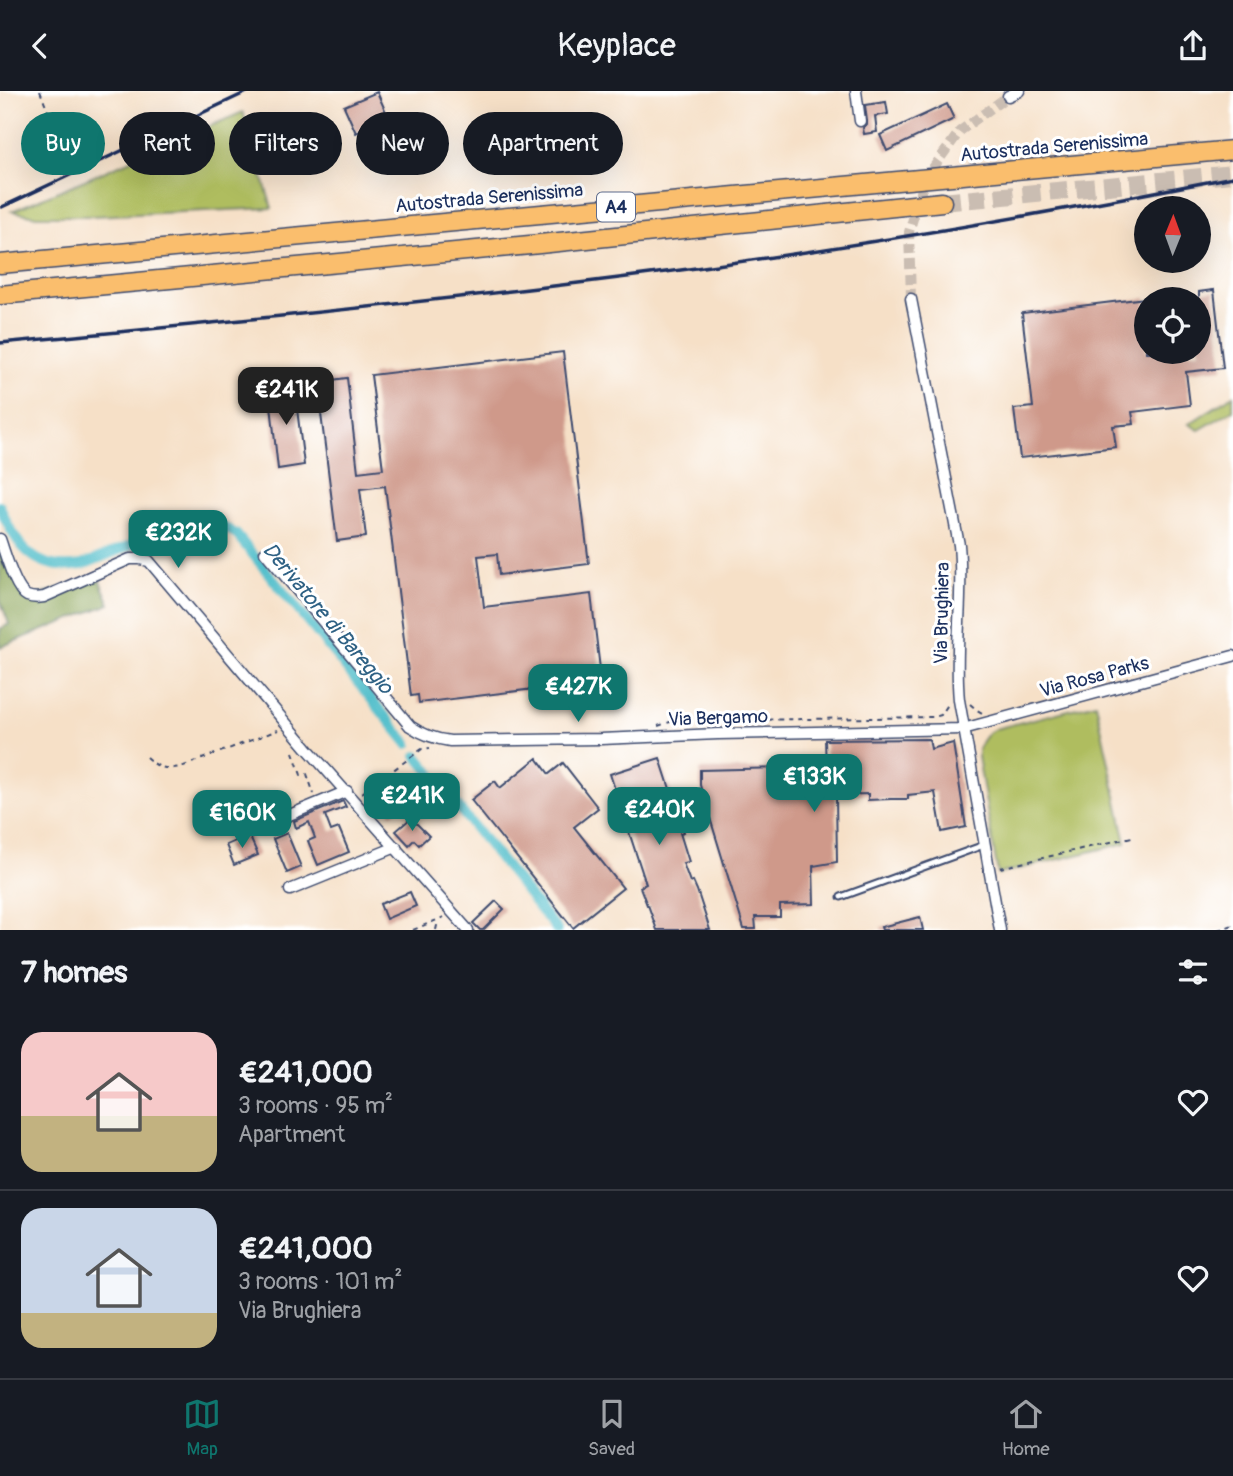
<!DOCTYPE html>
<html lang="en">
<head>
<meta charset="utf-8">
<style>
	:root { --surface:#171b24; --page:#20242c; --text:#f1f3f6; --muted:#9ea1a6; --line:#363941; --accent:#0f766e }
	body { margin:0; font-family:Pangolin,sans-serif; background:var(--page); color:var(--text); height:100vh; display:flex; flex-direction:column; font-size:26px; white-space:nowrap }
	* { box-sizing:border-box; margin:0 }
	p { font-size:23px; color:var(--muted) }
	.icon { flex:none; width:38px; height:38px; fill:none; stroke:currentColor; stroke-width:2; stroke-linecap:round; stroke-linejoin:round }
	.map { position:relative; height:839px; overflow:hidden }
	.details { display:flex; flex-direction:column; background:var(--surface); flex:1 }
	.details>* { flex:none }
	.guide { position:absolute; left:21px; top:21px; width:700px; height:63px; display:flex; gap:14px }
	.needle { width:46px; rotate:1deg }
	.tools { position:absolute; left:1134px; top:105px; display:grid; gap:14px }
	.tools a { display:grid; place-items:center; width:77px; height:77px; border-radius:50%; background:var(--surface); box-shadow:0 7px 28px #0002; font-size:35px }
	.price { position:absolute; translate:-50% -60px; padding:0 16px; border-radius:14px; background:var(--accent); color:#fff; font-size:23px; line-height:46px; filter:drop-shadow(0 2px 4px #0008) }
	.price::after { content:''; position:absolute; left:50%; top:42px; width:21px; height:16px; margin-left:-10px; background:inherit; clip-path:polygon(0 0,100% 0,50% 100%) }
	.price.on { background:#222; color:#fff }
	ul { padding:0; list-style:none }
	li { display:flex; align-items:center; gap:21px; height:175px; padding:0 21px }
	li+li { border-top:2px solid var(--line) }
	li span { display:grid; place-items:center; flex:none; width:196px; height:140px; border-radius:21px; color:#555 }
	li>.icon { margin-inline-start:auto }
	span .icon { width:84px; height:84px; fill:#fffc; stroke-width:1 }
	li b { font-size:30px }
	h2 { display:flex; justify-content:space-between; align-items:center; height:84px; padding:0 21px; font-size:30px }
	.tag { padding:0 24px; border-radius:32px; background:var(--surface); box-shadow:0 7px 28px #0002; font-size:24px; line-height:63px }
	.tag.on { background:var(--accent); color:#fff }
	header { display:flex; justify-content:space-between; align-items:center; height:91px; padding:0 21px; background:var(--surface); font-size:32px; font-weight:600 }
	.tabs { display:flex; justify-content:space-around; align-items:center; height:98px; border-top:2px solid var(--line); background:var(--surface); font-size:19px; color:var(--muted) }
	.tabs a { display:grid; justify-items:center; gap:4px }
	.tabs .on { color:var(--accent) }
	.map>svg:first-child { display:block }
	.green { fill:#afbd5f; stroke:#65765e; stroke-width:2 }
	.forest { fill:#8ba456; stroke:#536a5a; stroke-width:2 }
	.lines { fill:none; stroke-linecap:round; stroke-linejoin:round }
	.canal { stroke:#51beca; stroke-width:10 }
	.building { fill:#cf998a }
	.minor-tunnel { stroke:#cabdb2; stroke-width:10; stroke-dasharray:10 5; stroke-linecap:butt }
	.motorway-tunnel { stroke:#cabdb2; stroke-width:18; stroke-dasharray:18 9; stroke-linecap:butt }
	.service-casing { stroke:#3c4a6e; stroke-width:9 }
	.minor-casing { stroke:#3c4a6e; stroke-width:13 }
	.motorway-casing { stroke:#3c4a6e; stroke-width:21 }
	.path { stroke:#3c4a6e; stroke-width:2; stroke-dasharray:5 5; stroke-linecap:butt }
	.service { stroke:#fff; stroke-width:5 }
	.minor { stroke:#fff; stroke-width:10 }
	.motorway { stroke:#fabe6d; stroke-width:18 }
	.rail { stroke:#1b2f5e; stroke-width:3.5 }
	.labels { text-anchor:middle; stroke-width:6; stroke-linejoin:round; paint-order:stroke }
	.shield { fill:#fff; stroke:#5f6d8e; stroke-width:2 }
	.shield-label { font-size:18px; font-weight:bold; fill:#1b2f5e }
	.street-label { font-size:19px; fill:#1b2f5e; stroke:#fff }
	.water-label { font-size:21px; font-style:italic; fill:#2e6184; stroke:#fff }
</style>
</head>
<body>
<header><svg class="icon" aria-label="back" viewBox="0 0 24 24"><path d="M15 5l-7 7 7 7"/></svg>Keyplace<svg class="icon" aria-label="share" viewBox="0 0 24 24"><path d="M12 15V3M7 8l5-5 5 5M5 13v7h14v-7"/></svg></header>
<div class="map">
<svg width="1233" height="839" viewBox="0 0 1233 839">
	<rect width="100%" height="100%" fill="#fff"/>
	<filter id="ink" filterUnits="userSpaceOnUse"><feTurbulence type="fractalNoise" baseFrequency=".0143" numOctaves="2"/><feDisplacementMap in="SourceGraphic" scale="14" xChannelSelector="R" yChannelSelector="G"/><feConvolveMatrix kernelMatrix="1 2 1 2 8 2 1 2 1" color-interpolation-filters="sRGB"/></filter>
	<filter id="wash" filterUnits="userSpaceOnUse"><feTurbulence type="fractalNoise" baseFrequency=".00686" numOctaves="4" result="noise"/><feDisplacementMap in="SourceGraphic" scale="28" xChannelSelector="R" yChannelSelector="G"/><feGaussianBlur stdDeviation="1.57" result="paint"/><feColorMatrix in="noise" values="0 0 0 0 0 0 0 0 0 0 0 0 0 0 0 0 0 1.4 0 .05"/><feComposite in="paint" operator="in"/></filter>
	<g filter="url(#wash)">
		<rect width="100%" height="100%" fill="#f6e0c7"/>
		<g class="green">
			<path d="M 243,21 L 272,117 L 92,125 L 36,125 L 12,120 Z"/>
			<path d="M 1233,304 L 1233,319 L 1199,339 L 1189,333 Z"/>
			<path d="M 1096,612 L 1126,752 L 998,783 L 978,666 L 978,658 L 982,650 L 987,643 L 995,638 Z"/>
		</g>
		<path class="forest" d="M 0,456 L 24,507 L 99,488 L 110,513 L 0,556 L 0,538 L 9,533 L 0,509 Z"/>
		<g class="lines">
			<g class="canal">
				<path d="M 0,415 C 15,455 36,482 82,474 L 183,433 C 202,430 220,432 236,443 L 408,653"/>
				<path d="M 417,665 L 557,839"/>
			</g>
		</g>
		<g id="blocks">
			<g class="building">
				<path d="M 377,1 L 389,28 L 356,42 L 344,15 Z"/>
				<path d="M 886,11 L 888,23 L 875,25 L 877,41 L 864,43 L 863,37 L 867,33 L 867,30 L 865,14 Z"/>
				<path d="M 947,13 L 954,28 L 887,60 L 880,44 Z"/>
				<path d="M 1214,199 L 1223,277 L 1186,281 L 1190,314 L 1132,321 L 1134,333 L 1113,335 L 1116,356 L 1020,367 L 1014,318 L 1033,316 L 1022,222 L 1146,207 L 1146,261 L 1199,261 L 1199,201 Z"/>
				<path d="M 563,261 L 589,473 L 499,484 L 497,463 L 478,465 L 484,516 L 591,503 L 600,578 L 582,580 L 583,592 L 419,612 L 418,604 L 411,605 L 385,395 L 360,398 L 366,446 L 337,450 L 317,291 L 347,287 L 358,381 L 383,378 L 371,284 Z"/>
				<path d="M 294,294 L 304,374 L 278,378 L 269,296 Z"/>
				<path d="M 929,648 L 931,658 L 953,652 L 966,736 L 942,741 L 935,701 L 908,704 L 908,708 L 891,708 L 868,709 L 868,703 L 836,704 L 837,771 L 813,775 L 814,813 L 780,814 L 780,826 L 755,826 L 756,838 L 744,838 L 700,694 L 700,679 L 826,676 L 825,649 Z"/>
				<path d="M 537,667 L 549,683 L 563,672 L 598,717 L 574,736 L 623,797 L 573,837 L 471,709 L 495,690 L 500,697 Z"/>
				<path d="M 660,667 L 684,741 L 680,742 L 689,771 L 683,772 L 690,791 L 693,790 L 697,799 L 710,839 L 657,839 L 648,814 L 647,814 L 640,796 L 646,793 L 610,683 Z"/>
				<path d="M 395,698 L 406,711 L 392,723 L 381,710 Z"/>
				<path d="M 343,710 L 346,716 L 325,724 L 331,740 L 339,737 L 349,761 L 318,774 L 308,750 L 315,747 L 309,731 L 296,737 L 294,730 Z"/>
				<path d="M 411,727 L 429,745 L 419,754 L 414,749 L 409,754 L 396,740 Z"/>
				<path d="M 287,742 L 301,776 L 287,782 L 273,748 Z"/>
				<path d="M 249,744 L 258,764 L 234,774 L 226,754 Z"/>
				<path d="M 410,801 L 416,815 L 386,828 L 380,813 Z"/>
				<path d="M 496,810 L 504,818 L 483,839 L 480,839 L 473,832 Z"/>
				<path d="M 920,826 L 923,839 L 882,839 L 881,836 Z"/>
			</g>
		</g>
	</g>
	<g filter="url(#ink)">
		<use href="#blocks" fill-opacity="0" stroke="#3c4a6e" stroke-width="2"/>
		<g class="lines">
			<path class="minor-tunnel" d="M 911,208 L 909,141 L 925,88 L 960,40 L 1008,5"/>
			<path class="motorway-tunnel" d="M 942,111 L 1233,83"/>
			<defs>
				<path id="service" d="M 841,806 L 984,754"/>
				<g id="minor">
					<path d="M 856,0 L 860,30"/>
					<path d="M 1008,5 L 1019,0"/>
					<path d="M 911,208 L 959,454 C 964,506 954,557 959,609 L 1000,839"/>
					<path d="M 0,448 C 5,462 15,499 27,505 C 32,507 38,507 44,506 L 130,468 L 140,468 L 149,470 L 307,657 L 468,839"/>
					<path d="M 265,461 L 410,635 C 423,644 435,648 450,650 L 601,648 L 718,643 L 963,638 L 1233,565"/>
					<path d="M 263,735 L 347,700"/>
					<path d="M 290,799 L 396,756"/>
				</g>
				<g id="motorway">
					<path d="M 0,173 L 1233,59"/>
					<path d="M 0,204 L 530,154 L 942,111"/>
				</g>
			</defs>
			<use href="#service" class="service-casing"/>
			<use href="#minor" class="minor-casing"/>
			<use href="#motorway" class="motorway-casing"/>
			<g class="path">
				<path d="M 40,0 L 65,65"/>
				<path d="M 970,613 L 977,619 L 982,622"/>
				<path d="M 658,635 L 670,631 L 683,630 L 934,626 L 941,624 L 949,612"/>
				<path d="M 293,661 L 301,684 L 307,683 L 314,703"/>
				<path d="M 146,666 C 158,677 165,679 181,676 L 278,639"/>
				<path d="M 362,702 L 422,658 L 430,657"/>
				<path d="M 1000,777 L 1132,746"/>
				<path d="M 413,839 L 444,826"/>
				<path d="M 436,839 L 438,830"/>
				<path d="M 1218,839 L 1233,834"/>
			</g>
			<use href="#service" class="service"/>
			<use href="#minor" class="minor"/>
			<use href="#motorway" class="motorway"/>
			<g class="rail">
				<path d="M 2,116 L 249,0"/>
				<path d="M 0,252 C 232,231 465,208 696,177 C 876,152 1055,121 1233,86"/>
			</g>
		</g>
	</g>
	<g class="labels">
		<rect class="shield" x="597" y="101.5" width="38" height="29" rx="5"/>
		<g class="shield-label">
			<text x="616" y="122">A4</text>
		</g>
		<g class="street-label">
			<text transform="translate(1054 55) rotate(-5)" y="7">Autostrada Serenissima</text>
			<text transform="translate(489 106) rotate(-5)" y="7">Autostrada Serenissima</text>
			<text transform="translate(941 522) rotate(-89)" y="7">Via Brughiera</text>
			<text transform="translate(1094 585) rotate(-15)" y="7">Via Rosa Parks</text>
			<text transform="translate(718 626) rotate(-2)" y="7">Via Bergamo</text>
		</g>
		<g class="water-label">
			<text transform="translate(328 527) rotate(50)" y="7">Derivatore di Bareggio</text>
		</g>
	</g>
</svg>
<div class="tools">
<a><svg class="needle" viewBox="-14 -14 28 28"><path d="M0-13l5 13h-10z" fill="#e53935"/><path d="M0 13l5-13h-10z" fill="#9ea1a6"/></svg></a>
<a><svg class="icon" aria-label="locate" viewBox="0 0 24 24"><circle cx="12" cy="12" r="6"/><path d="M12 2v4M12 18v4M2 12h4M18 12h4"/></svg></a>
</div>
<b class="price on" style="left:286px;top:336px">€241K</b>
<b class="price" style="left:178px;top:479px">€232K</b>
<b class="price" style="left:578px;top:633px">€427K</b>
<b class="price" style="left:814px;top:723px">€133K</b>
<b class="price" style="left:412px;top:742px">€241K</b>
<b class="price" style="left:659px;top:756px">€240K</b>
<b class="price" style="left:242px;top:759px">€160K</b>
<div class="guide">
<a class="tag on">Buy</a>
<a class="tag">Rent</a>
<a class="tag">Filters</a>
<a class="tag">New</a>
<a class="tag">Apartment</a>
</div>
</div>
<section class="details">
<h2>7 homes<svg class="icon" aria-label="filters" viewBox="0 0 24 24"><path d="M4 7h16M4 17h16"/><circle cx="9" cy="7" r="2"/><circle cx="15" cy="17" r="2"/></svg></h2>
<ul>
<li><span style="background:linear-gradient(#f6c9c9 60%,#c2b280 0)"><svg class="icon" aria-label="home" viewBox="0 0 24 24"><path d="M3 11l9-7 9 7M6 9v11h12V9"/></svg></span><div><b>€241,000</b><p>3 rooms · 95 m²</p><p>Apartment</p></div><svg class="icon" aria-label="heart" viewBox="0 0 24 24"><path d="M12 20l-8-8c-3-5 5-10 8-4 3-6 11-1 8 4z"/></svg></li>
<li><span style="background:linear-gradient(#c9d6e8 75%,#c2b280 0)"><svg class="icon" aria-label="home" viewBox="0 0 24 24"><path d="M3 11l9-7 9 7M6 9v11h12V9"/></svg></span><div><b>€241,000</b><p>3 rooms · 101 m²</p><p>Via Brughiera</p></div><svg class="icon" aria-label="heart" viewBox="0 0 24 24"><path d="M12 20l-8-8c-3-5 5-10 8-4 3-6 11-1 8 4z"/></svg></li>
</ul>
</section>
<nav class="tabs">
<a class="on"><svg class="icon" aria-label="map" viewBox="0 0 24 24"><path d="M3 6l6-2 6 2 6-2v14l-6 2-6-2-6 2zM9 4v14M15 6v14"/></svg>Map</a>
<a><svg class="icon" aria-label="saved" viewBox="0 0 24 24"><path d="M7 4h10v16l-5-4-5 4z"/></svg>Saved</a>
<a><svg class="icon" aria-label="home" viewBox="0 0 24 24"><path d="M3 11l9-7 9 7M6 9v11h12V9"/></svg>Home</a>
</nav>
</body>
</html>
